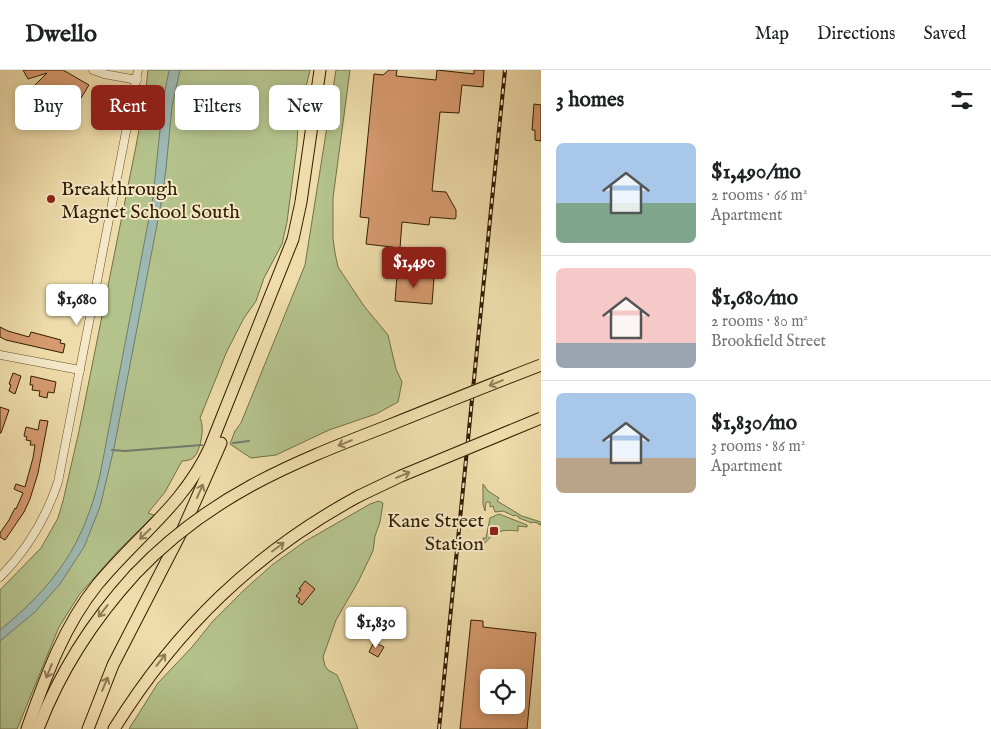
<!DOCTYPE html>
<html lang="en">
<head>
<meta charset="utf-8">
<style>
	:root { --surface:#fff; --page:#f2f2f2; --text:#202124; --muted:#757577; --line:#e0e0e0; --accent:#8f2418 }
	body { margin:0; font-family:"IM FELL English",serif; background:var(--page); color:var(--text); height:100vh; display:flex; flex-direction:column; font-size:19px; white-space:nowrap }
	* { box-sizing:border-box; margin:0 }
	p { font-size:16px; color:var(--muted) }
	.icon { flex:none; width:28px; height:28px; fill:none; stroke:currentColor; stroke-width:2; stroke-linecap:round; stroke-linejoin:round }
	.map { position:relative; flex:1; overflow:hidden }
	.panel { display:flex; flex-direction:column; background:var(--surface); width:450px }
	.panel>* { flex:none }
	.guide { position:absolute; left:15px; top:15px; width:450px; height:45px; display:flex; gap:10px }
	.buttons { position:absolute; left:480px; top:599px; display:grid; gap:10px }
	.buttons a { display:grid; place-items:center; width:45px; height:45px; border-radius:8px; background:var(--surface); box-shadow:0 2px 8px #0003; font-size:25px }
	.price { position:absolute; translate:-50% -42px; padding:0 11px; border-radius:5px; background:#fff; color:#222; font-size:16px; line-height:32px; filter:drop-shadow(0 1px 2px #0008) }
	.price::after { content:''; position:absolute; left:50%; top:30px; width:15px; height:11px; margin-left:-8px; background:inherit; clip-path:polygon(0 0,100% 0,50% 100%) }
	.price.on { background:var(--accent); color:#fff }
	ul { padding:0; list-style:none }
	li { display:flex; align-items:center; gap:15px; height:125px; padding:0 15px }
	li+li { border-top:1px solid var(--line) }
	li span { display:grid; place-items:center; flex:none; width:140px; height:100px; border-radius:8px; color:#555 }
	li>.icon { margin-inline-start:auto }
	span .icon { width:60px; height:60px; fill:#fffc; stroke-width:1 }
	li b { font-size:21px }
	h2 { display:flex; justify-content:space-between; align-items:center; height:60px; padding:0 15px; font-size:21px }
	.tag { padding:0 18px; border-radius:8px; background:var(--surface); box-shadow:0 2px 8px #0003; font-size:18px; line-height:45px }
	.tag.on { background:var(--accent); color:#fff }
	header { display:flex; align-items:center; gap:30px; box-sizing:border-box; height:70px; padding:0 25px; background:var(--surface); border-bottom:1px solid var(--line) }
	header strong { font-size:24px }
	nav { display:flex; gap:28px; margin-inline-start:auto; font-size:18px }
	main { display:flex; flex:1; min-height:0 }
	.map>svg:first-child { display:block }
	.green { fill:#b4c28c; stroke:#747046 }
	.water { fill:#9db9b3; stroke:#737b6b }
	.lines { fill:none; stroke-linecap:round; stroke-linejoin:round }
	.stream { stroke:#737b6b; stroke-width:2 }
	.building { fill:#d69a6f; stroke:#331d00; fill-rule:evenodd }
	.minor-casing { stroke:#624d2a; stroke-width:9 }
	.highway-casing { stroke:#331d00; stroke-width:13 }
	.minor { stroke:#f4e8c8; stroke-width:8 }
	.highway { stroke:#eedcaa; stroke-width:11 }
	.rail-casing { stroke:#331d00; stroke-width:4 }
	.rail { stroke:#f4e8c8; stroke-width:2; stroke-dasharray:5.5; stroke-linecap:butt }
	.highway-bridge-casing { stroke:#331d00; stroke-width:13; stroke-linecap:butt }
	.highway-bridge { stroke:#eedcaa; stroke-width:11 }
	.oneway { stroke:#907c55 }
	.poi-dot { fill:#8f2418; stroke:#f4e8c8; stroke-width:2 }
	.labels { text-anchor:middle; stroke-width:4; stroke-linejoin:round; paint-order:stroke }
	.poi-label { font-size:20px; fill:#331d00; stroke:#f4e8c8; text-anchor:start }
</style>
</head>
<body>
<header>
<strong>Dwello</strong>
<nav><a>Map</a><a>Directions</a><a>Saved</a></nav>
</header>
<main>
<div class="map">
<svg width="541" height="659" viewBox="0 0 541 659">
	<rect width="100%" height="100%" fill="#eedcaa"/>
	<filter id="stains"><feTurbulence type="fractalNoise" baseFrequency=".004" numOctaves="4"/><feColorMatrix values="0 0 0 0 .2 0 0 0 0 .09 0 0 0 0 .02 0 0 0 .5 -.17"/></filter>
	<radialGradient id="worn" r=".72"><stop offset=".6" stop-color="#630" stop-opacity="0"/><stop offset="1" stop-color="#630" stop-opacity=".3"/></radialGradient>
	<g class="green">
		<path d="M 148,0 L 310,0 L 298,51 L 297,75 L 287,152 L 282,174 L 264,208 L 256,231 L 244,248 L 227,281 L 200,348 C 205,356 201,380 194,387 C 191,390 187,391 182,391 L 165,422 L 148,443 L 154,445 L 117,482 L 79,525 L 59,557 L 17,659 L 0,659 L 0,520 L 41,478 L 58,448 L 63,431 L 79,361 L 136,76 L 145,27 Z"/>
		<path d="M 336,0 L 350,0 L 333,128 L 333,168 L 335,183 L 338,197 L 364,236 L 388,265 L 396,299 L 402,312 L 398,332 L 376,344 L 329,360 L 276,385 L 251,388 L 230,374 L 235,361 L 241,353 L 305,195 Z"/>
		<path d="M 483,414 L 488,421 L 499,428 L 497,431 L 522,446 L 541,452 L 541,455 L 538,454 L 538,453 L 533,452 L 532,453 L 519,448 L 519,447 L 515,445 L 514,446 L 503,441 L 495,442 L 493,436 L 490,437 L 490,432 L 486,432 L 485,441 L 483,434 Z"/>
		<path d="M 379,431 L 383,433 L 380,452 L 375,466 L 373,481 L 358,512 L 336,550 L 323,587 L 325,596 L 328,600 L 337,605 L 341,614 L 358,659 L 129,659 L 158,613 L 192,577 L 213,551 L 243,521 L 272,495 L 304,472 L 370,434 Z"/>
		<path d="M 499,444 L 527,455 L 527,457 L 518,456 L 518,461 C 503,459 495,461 485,473 L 483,473 L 483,468 L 486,468 L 490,448 Z"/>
	</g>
	<path class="water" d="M 169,0 L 180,0 L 172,36 L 166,99 L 161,134 L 114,378 L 100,437 L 84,477 L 60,514 L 35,542 L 0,571 L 0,560 C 55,515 84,475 100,405 L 153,127 L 163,31 Z"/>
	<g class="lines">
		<g class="stream">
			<path d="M 233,373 L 249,371"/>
			<path d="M 112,380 L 125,381 L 202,375"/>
		</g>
	</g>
	<g class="building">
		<path d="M 23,0 L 63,0 L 89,15 L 81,28 L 61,17 L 54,18 L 39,33 L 28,22 L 47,3 L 28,9 Z"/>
		<path d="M 389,0 L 397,0 L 396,6 L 436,10 L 437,0 L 474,4 L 474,0 L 484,0 L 483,17 L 462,15 L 459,43 L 440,42 L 432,121 L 446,122 L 456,140 L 456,147 L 455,149 L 430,147 L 429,155 L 402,152 L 400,178 L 366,174 L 369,148 L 360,147 L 374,4 L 383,5 Z"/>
		<path d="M 534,34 L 541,35 L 541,71 L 535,70 L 535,60 L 532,60 Z"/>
		<path d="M 397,205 L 434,208 L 432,234 L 395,231 Z"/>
		<path d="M 0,257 L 8,261 L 29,267 L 31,262 L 61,270 L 60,273 L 65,274 L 63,283 L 6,270 L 0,267 Z"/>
		<path d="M 13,303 L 21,306 L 15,324 L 9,321 L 11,315 L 9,314 Z"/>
		<path d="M 31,306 L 56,312 L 54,323 L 48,322 L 47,328 L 39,326 L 40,321 L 32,320 L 33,315 L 30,315 Z"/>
		<path d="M 0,337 L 9,340 L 1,363 L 0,363 Z"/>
		<path d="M 40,350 L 48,351 L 38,403 L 30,429 L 24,442 L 5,470 L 0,467 L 0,463 L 9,450 L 15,438 L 16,439 L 23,423 L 14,419 L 16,414 L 25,417 L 33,388 L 35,375 L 30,375 L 31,371 L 26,370 L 27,367 L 24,366 L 26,357 L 38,360 Z"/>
		<path d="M 305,511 L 315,519 L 302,535 L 298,532 L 300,529 L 296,526 L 301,520 L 299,519 Z"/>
		<path d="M 471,550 L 483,551 L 483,557 L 536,563 L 527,659 L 460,659 ZM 489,608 L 516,608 L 516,635 L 489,635 Z"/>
		<path d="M 374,572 L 384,577 L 378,587 L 369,582 Z"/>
	</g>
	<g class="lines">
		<defs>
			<g id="minor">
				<path d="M 93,0 L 104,4 L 137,10"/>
				<path d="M 0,285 L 80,300"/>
				<path d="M 0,507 C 27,480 46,448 58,412 L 138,0"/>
			</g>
			<g id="highway">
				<path d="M 27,659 C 45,609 63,557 97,515 C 135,468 184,435 210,377 L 293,169 L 301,132 L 320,0"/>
				<path d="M 38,659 C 60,601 93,550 135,504"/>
				<path d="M 88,659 L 113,595 L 183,459 L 221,373"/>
				<path d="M 114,659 C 176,559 255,482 359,426"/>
			</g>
		</defs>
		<use href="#minor" class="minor-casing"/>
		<use href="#highway" class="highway-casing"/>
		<use href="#minor" class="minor"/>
		<use href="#highway" class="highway"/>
		<defs>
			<path id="rail" d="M 439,659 L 505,0"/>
		</defs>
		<use href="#rail" class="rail-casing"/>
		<use href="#rail" class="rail"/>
		<defs>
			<g id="highway-bridge">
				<path d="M 359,426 L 401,406 L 541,348"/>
				<path d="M 135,504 C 208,427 289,394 385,357 C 437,336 489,315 541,295"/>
			</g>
		</defs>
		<use href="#highway-bridge" class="highway-bridge-casing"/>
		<use href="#highway-bridge" class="highway-bridge"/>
	</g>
	<defs><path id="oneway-shaft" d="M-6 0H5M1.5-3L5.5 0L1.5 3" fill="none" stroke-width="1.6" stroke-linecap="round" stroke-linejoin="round" transform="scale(1.25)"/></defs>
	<g class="oneway">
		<use href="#oneway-shaft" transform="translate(496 313) rotate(158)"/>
		<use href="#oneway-shaft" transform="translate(345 373) rotate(158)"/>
		<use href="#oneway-shaft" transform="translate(403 405) rotate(-23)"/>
		<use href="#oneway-shaft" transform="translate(200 421) rotate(-66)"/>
		<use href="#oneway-shaft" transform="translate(145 464) rotate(136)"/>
		<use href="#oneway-shaft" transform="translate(278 477) rotate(-37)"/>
		<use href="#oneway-shaft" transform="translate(103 541) rotate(128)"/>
		<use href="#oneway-shaft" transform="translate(161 590) rotate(-52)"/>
		<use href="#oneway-shaft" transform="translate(49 601) rotate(112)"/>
		<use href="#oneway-shaft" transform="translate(105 614) rotate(-67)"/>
	</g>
	<g class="poi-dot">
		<circle cx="51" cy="129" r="5"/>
		<rect x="489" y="456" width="10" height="10" rx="2.5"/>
	</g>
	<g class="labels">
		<g class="poi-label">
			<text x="61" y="125">Breakthrough<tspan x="61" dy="23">Magnet School South</tspan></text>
			<text x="484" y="457" text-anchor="end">Kane Street<tspan x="484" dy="23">Station</tspan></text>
		</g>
	</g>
	<rect width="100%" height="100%" filter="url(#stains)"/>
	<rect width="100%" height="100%" fill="url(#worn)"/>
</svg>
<div class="buttons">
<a><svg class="icon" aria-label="locate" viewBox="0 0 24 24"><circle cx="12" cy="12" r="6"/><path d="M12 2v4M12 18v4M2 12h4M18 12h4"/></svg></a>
</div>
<b class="price on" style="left:414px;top:219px">$1,490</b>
<b class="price" style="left:77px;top:256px">$1,680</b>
<b class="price" style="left:376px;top:579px">$1,830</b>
<div class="guide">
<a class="tag">Buy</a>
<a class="tag on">Rent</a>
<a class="tag">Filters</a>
<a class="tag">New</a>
</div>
</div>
<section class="panel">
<h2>3 homes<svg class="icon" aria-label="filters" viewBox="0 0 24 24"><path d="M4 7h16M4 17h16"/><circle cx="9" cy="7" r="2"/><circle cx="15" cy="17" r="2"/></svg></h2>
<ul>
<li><span style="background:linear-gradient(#a9c7e8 60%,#7fa58c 0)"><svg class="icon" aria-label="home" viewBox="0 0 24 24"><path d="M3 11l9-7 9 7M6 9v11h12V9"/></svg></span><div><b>$1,490/mo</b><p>2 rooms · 66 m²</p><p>Apartment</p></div></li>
<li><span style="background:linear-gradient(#f6c9c9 75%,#9aa5b1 0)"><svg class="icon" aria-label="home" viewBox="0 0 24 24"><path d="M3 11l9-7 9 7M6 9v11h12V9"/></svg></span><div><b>$1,680/mo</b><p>2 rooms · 80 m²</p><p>Brookfield Street</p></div></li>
<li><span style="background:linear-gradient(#a9c7e8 65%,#b9a48a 0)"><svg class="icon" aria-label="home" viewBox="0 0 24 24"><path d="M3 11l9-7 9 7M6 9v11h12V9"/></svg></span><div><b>$1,830/mo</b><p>3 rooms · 86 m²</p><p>Apartment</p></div></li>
</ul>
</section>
</main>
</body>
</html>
